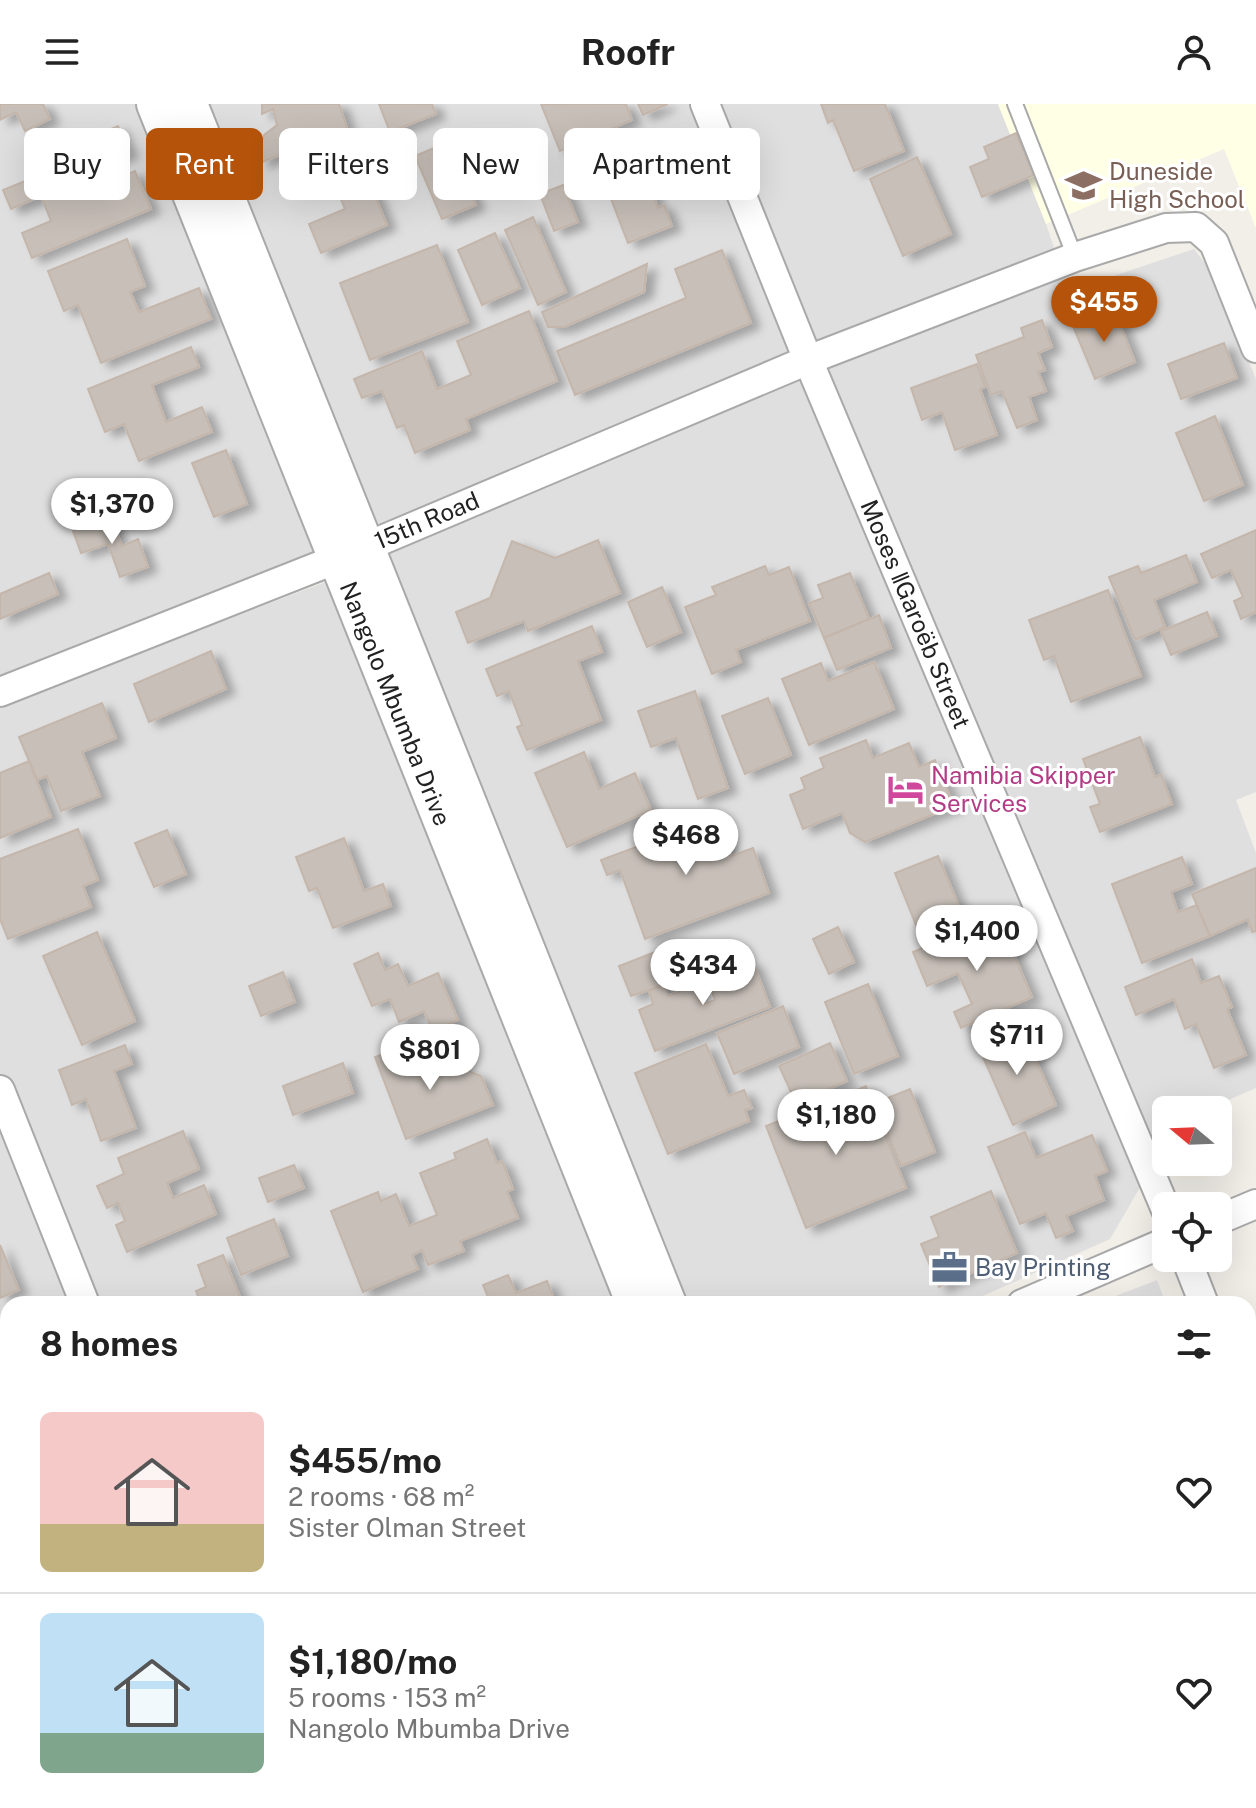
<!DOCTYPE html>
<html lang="en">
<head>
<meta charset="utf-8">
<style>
	:root { --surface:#fff; --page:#f6f6f6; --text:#222; --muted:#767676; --line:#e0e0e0; --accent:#b45309 }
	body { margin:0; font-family:"Public Sans",sans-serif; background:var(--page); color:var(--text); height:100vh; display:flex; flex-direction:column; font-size:30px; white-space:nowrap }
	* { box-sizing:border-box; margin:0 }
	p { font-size:26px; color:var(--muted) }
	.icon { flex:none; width:44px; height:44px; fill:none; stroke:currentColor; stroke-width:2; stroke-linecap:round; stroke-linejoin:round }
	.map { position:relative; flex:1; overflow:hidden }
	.details { position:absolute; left:0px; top:1192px; width:1256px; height:512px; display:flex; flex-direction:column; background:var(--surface); border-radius:24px 24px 0 0; box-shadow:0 8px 32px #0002 }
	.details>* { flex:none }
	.banner { position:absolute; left:24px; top:24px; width:800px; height:72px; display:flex; gap:16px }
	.needle { width:52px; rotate:289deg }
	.fabs { position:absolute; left:1152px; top:992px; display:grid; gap:16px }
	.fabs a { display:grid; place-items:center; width:80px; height:80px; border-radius:12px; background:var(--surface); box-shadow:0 8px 32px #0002; font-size:40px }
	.price { position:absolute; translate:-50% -68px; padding:0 18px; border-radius:28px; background:#fff; color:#222; font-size:26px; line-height:52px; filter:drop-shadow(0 2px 4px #0008) }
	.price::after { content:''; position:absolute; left:50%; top:48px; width:24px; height:18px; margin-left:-12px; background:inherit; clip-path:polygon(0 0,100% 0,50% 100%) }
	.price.active { background:var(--accent); color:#fff }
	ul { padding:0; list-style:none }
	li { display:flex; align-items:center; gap:24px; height:200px; padding:0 40px }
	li+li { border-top:2px solid var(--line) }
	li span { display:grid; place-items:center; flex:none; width:224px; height:160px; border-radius:12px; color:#555 }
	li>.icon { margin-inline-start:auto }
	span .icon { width:96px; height:96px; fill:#fffc; stroke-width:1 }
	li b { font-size:34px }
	h2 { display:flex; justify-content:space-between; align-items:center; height:96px; padding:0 40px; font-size:34px }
	.chip { padding:0 28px; border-radius:12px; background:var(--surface); box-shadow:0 8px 32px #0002; font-size:28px; line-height:72px }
	.chip.active { background:var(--accent); color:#fff }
	header { display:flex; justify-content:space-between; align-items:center; height:104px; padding:0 40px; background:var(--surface); font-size:36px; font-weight:700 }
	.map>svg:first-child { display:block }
	.residential { fill:#e0dfdf }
	.education { fill:#ffffe5 }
	.building { fill:#c7bfb8; stroke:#c4b6ab; stroke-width:2; filter:url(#shadow) }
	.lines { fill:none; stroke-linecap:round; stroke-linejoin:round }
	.service-casing { stroke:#a9a9a9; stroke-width:18 }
	.minor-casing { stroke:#a9a9a9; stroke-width:32 }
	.tertiary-casing { stroke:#a9a9a9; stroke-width:40 }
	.service { stroke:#fff; stroke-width:14 }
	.minor { stroke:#fff; stroke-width:28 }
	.tertiary { stroke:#fff; stroke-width:36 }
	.labels { text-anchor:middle; stroke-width:6; stroke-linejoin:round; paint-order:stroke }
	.education-label { font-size:24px; fill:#785e54; stroke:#fff; text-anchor:start }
	.street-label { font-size:24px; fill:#222; stroke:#fff }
	.hotel-label { font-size:24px; fill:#b23c85; stroke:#fff; text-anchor:start }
	.service-label { font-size:24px; fill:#4e5e75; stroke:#fff; text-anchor:start }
</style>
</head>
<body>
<header><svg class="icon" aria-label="menu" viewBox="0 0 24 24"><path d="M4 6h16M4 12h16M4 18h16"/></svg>Roofr<svg class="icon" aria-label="person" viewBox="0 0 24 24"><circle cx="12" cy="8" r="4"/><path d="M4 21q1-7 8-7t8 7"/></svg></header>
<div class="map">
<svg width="1256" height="1704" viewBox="0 0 1256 1704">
	<defs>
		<filter id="shadow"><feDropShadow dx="9" dy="5" stdDeviation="4" flood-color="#0004"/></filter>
	</defs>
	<rect width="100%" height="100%" fill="#f2efe9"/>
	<g class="residential">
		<path d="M 0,0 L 142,0 L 323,450 L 0,575 Z"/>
		<path d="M 204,0 L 998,0 L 1046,120 L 1069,187 L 1194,145 L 1214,171 L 1256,275 L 1256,688 L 1236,696 L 1256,749 L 1256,984 L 1205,1006 L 1166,1006 L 1166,1039 L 1110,1135 L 965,1200 L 687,1200 L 371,421 Z"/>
		<path d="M 328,477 L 617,1200 L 8,1200 L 8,1696 L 825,1696 L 829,1704 L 0,1704 L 0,602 Z"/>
		<path d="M 1157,1176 L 1166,1200 L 1095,1200 Z"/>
		<path d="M 1248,1414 L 1256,1435 L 1256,1704 L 877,1704 L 874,1696 L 1248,1696 Z"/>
	</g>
	<path class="education" d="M 998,0 L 1256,0 L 1256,124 L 1224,45 L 1046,120 Z"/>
	<g class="building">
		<path d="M 0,0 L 43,0 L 50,15 L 25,27 L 16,8 L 0,16 Z"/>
		<path d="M 262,0 L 339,0 L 347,24 L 260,59 L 260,42 L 264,31 L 277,21 L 273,5 L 262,10 Z"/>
		<path d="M 379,0 L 432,0 L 436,10 L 390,28 Z"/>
		<path d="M 541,0 L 626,0 L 632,16 L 560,47 Z"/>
		<path d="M 638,0 L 668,0 L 643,11 Z"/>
		<path d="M 821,0 L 885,0 L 904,47 L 854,67 L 833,16 L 828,19 Z"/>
		<path d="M 118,22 L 129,49 L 92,64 L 99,82 L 135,67 L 151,105 L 32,154 L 22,129 L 51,117 L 41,92 L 11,105 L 3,86 L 35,73 L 29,59 Z"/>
		<path d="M 1016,29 L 1034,71 L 982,93 L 970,63 L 989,55 L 984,43 Z"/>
		<path d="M 448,38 L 476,101 L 442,115 L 415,52 Z"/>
		<path d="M 917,53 L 951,130 L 903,152 L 870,75 Z"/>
		<path d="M 642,62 L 658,104 L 664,101 L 672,122 L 628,139 L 604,77 Z"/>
		<path d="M 363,63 L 387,121 L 321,149 L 309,120 L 345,105 L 333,76 Z"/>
		<path d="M 563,81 L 578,118 L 554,127 L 540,90 Z"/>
		<path d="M 533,113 L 566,188 L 538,201 L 505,126 Z"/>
		<path d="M 495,129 L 520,184 L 482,201 L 458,146 Z"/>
		<path d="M 127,135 L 145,182 L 130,188 L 139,208 L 199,184 L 211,215 L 101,259 L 78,201 L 64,207 L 48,167 Z"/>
		<path d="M 437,141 L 468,218 L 370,256 L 340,179 Z"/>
		<path d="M 722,146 L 751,219 L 575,291 L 557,247 L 686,194 L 675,165 Z"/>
		<path d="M 647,160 L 644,188 L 564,223 L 548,223 L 542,208 Z"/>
		<path d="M 1114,205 L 1135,258 L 1095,275 L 1073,222 Z"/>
		<path d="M 529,207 L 557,277 L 466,315 L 470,326 L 415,349 L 404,321 L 397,324 L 382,287 L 362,294 L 354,275 L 422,247 L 437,285 L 471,271 L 457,237 Z"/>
		<path d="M 1042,216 L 1052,243 L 1038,249 L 1045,266 L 1038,268 L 1046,287 L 1029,293 L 1037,316 L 1017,324 L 1002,287 L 991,291 L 976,251 L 1024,233 L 1021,224 Z"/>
		<path d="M 1224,239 L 1237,274 L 1181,295 L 1168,260 Z"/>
		<path d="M 191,243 L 199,263 L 152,281 L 166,318 L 202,303 L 212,328 L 139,357 L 124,320 L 105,328 L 88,285 Z"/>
		<path d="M 977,260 L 985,283 L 980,285 L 997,331 L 955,346 L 942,308 L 922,316 L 911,284 Z"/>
		<path d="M 1215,312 L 1243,381 L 1204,397 L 1176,329 Z"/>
		<path d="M 226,346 L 247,400 L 214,413 L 192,359 Z"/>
		<path d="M 111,413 L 122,442 L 138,435 L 148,463 L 120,473 L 108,440 L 81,449 L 73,427 Z"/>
		<path d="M 1256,426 L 1256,508 L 1241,515 L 1234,497 L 1243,493 L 1231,466 L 1212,474 L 1201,450 Z"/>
		<path d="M 598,436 L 620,489 L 528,527 L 524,517 L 468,539 L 456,508 L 490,494 L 512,437 L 555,454 Z"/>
		<path d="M 1186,451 L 1197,478 L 1154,496 L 1165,523 L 1135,536 L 1109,473 L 1138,462 L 1141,469 Z"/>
		<path d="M 765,462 L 769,471 L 789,463 L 810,517 L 736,546 L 741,558 L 712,570 L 685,503 L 716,491 L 712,483 Z"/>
		<path d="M 49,469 L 58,490 L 0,515 L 0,490 Z"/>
		<path d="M 850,469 L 869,515 L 824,534 L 809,499 L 823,494 L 818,481 Z"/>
		<path d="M 662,483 L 681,528 L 647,543 L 628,498 Z"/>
		<path d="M 1108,486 L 1141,572 L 1071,598 L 1054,552 L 1044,556 L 1029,516 Z"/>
		<path d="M 1207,508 L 1217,532 L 1171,551 L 1161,527 Z"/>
		<path d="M 879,511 L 891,544 L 837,566 L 824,534 Z"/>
		<path d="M 592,522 L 602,548 L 578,557 L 601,616 L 527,646 L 517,623 L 522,621 L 509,587 L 497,592 L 486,565 Z"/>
		<path d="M 211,547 L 226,585 L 149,618 L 134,580 Z"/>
		<path d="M 874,558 L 894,605 L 809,641 L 782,575 L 821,559 L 828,577 Z"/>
		<path d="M 695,587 L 728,684 L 698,695 L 676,634 L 651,643 L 638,607 Z"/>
		<path d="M 768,594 L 791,651 L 745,670 L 722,612 Z"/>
		<path d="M 102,599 L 116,634 L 82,648 L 100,692 L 61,707 L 47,672 L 37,676 L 19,633 Z"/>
		<path d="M 1140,633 L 1155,673 L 1161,671 L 1172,700 L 1100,728 L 1090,703 L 1100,700 L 1083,655 Z"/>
		<path d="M 866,636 L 873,654 L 909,639 L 919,663 L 935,656 L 954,702 L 865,738 L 850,729 L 842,709 L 803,725 L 790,691 L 805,685 L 801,674 L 824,664 L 820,654 Z"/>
		<path d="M 584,648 L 599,685 L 635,669 L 651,706 L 567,743 L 535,669 Z"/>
		<path d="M 29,657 L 51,713 L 0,734 L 0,669 Z"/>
		<path d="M 717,713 L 731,752 L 753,744 L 769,789 L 645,835 L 620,766 L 607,771 L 601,756 Z"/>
		<path d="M 78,725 L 98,776 L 83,782 L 91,803 L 8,835 L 0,815 L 0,755 Z"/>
		<path d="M 167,726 L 186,770 L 154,783 L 135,739 Z"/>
		<path d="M 344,734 L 364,787 L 383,780 L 391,802 L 333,824 L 317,784 L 309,787 L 296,753 Z"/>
		<path d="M 938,752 L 961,807 L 918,826 L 895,769 Z"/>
		<path d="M 1182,753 L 1192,780 L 1171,788 L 1178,808 L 1197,801 L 1210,832 L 1142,859 L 1112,780 Z"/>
		<path d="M 1256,764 L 1256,827 L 1252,828 L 1248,815 L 1210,832 L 1192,790 Z"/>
		<path d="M 838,823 L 854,858 L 829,870 L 813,835 Z"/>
		<path d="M 1002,823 L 1032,893 L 961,924 L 954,908 L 972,900 L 958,869 L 927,882 L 913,848 L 950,832 L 955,844 Z"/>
		<path d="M 97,828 L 135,917 L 82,941 L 43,852 Z"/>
		<path d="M 673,841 L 685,871 L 664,881 L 631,892 L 619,862 Z"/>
		<path d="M 378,849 L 385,866 L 398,860 L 408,882 L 438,869 L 458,916 L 433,927 L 424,907 L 399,918 L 390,895 L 372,902 L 354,860 Z"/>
		<path d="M 1192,855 L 1201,879 L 1219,872 L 1232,903 L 1227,905 L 1246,951 L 1214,964 L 1196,920 L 1185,925 L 1174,895 L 1136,911 L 1125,883 Z"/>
		<path d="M 753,858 L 770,903 L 655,947 L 639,906 L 653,900 L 649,887 L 664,881 L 668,892 L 693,882 L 701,901 L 715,896 L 707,876 Z"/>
		<path d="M 283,868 L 295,898 L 261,912 L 249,882 Z"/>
		<path d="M 868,880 L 898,952 L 854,970 L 825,898 Z"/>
		<path d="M 783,902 L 799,943 L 734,970 L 717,929 Z"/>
		<path d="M 1022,925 L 1056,1001 L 1013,1021 L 979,944 Z"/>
		<path d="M 830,939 L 847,977 L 796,999 L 779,962 Z"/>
		<path d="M 706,940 L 728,992 L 744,986 L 752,1004 L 745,1006 L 749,1017 L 668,1050 L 635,969 Z"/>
		<path d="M 125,941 L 132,960 L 114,967 L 136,1024 L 101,1037 L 86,995 L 72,1001 L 59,966 Z"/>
		<path d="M 406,942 L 415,965 L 440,956 L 481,972 L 493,1001 L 406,1035 L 375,953 Z"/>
		<path d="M 343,959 L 353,989 L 293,1011 L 283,982 Z"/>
		<path d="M 866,982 L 906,1084 L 806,1124 L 766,1022 Z"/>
		<path d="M 910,985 L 935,1048 L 901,1062 L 875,999 Z"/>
		<path d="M 183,1027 L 199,1065 L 167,1079 L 173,1094 L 204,1081 L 216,1110 L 127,1148 L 116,1121 L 125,1117 L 118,1099 L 107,1104 L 97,1082 L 124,1070 L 118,1054 Z"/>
		<path d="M 1025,1028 L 1036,1054 L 1092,1031 L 1107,1067 L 1095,1072 L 1104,1096 L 1066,1112 L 1073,1127 L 1056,1134 L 1046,1109 L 1020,1120 L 988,1043 Z"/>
		<path d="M 487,1035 L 497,1059 L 502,1057 L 513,1085 L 507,1088 L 518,1114 L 460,1137 L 464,1147 L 428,1161 L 422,1146 L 412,1151 L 418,1165 L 363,1188 L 331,1107 L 378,1088 L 381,1097 L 396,1090 L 409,1122 L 437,1111 L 420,1069 L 456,1055 L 454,1049 Z"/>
		<path d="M 294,1061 L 304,1084 L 268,1098 L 259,1074 Z"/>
		<path d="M 991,1087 L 1017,1149 L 939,1183 L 921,1140 L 939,1133 L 931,1113 Z"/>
		<path d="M 274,1115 L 288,1152 L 241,1171 L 227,1134 Z"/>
		<path d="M 0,1141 L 19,1186 L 0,1194 Z"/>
		<path d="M 223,1151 L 243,1200 L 201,1200 L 196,1187 L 206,1183 L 198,1161 Z"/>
		<path d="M 508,1171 L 516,1189 L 547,1177 L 556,1200 L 491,1200 L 483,1181 Z"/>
		<path d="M 8,1362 L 8,1438 L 0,1441 L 0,1365 Z"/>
		<path d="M 1248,1556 L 1256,1559 L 1256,1660 L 1248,1679 Z"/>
		<path d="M 354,1696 L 497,1696 L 476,1704 L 345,1704 L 344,1700 Z"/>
		<path d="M 660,1696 L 752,1696 L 734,1704 L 719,1704 L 717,1700 L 707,1704 L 663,1704 Z"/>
		<path d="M 752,1696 L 756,1703 L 772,1696 L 797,1696 L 800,1703 L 734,1704 Z"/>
		<path d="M 1027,1696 L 1085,1696 L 1082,1704 L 1023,1704 Z"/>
		<path d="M 1106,1696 L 1164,1696 L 1161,1704 L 1102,1704 Z"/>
		<path d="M 1188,1696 L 1241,1696 L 1238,1704 L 1184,1704 Z"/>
	</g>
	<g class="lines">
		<defs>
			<path id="service" d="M 1015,0 L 1075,153"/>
			<g id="minor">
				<path id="s1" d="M 705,0 L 808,256 L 1166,1106"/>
				<path id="s2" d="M 0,588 L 337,455 L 808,256 L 1075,153 L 1166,124 L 1196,123 L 1214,139 L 1256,244"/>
				<path d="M 0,986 L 85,1200"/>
				<path d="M 1218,1116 L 1256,1100"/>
				<path d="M 1186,1154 L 1204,1200"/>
				<path d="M 1022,1200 L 1166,1138"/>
				<path d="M 1248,1311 L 1256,1331"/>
				<path d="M 0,1619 L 8,1616"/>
				<path d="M 284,1696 L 287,1704"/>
			</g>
			<g id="tertiary">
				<path id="s3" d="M 155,0 L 635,1200"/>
				<path d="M 189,0 L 668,1200"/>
				<path d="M 833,1696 L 837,1704"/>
				<path d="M 870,1696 L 873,1704"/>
			</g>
		</defs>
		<use href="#service" class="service-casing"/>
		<use href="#minor" class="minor-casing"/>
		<use href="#tertiary" class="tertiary-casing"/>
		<use href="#service" class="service"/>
		<use href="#minor" class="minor"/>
		<use href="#tertiary" class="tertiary"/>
	</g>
	<defs>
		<symbol id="school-bare" viewBox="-9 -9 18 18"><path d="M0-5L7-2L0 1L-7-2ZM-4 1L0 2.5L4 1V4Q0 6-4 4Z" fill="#8d6e63" stroke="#fff" stroke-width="2.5" paint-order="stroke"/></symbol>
		<symbol id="hotel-bare" viewBox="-9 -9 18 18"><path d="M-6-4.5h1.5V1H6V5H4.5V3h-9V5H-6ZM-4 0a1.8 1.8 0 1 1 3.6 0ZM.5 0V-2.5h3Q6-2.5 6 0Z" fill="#d1479c" stroke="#fff" stroke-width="2.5" paint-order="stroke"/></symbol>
		<symbol id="office-bare" viewBox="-9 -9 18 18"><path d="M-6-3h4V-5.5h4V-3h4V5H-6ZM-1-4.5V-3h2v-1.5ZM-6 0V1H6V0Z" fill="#5c6f8a" stroke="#fff" stroke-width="2.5" paint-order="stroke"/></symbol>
	</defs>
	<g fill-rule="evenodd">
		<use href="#school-bare" x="1058" y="56" width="51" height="51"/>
		<use href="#hotel-bare" x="880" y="660" width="51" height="51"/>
		<use href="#office-bare" x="924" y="1138" width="51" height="51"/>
	</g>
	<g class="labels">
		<g class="education-label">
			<text x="1109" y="76">Duneside<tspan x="1109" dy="28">High School</tspan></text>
		</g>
		<g class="street-label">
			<text dy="8" stroke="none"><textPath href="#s2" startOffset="460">15th Road</textPath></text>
			<text dy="8" stroke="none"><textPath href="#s1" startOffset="552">Moses ǁGaroëb Street</textPath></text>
			<text dy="8" stroke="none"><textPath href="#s3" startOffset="646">Nangolo Mbumba Drive</textPath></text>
		</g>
		<g class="hotel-label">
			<text x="931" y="680">Namibia Skipper<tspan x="931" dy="28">Services</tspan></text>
		</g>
		<g class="service-label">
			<text x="975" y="1172">Bay Printing</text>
		</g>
	</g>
</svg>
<div class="fabs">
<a><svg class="needle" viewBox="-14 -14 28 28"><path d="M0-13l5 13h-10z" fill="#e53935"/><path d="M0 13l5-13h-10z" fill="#767676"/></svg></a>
<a><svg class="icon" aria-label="locate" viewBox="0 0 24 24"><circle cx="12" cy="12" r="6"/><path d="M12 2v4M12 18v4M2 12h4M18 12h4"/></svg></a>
</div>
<b class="price active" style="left:1104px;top:240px">$455</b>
<b class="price" style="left:112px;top:442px">$1,370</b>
<b class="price" style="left:686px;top:773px">$468</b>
<b class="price" style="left:977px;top:869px">$1,400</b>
<b class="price" style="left:703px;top:903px">$434</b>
<b class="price" style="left:1017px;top:973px">$711</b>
<b class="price" style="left:430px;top:988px">$801</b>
<b class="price" style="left:836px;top:1053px">$1,180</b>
<div class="banner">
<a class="chip">Buy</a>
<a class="chip active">Rent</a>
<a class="chip">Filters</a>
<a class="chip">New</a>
<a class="chip">Apartment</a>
</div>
<section class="details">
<h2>8 homes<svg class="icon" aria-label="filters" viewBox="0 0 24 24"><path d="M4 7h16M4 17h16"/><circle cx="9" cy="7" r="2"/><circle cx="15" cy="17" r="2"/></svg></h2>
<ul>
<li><span style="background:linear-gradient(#f6c9c9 70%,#c2b280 0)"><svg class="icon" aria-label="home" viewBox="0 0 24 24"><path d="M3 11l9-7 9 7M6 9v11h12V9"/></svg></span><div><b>$455/mo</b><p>2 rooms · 68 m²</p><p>Sister Olman Street</p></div><svg class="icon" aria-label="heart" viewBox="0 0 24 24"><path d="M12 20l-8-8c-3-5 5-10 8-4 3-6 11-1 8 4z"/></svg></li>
<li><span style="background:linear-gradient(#bfe0f5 75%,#7fa58c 0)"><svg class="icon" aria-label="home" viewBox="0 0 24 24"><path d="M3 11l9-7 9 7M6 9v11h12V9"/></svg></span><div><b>$1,180/mo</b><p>5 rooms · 153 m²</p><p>Nangolo Mbumba Drive</p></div><svg class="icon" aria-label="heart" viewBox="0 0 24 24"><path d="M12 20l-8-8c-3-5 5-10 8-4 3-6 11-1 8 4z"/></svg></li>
</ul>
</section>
</div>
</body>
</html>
